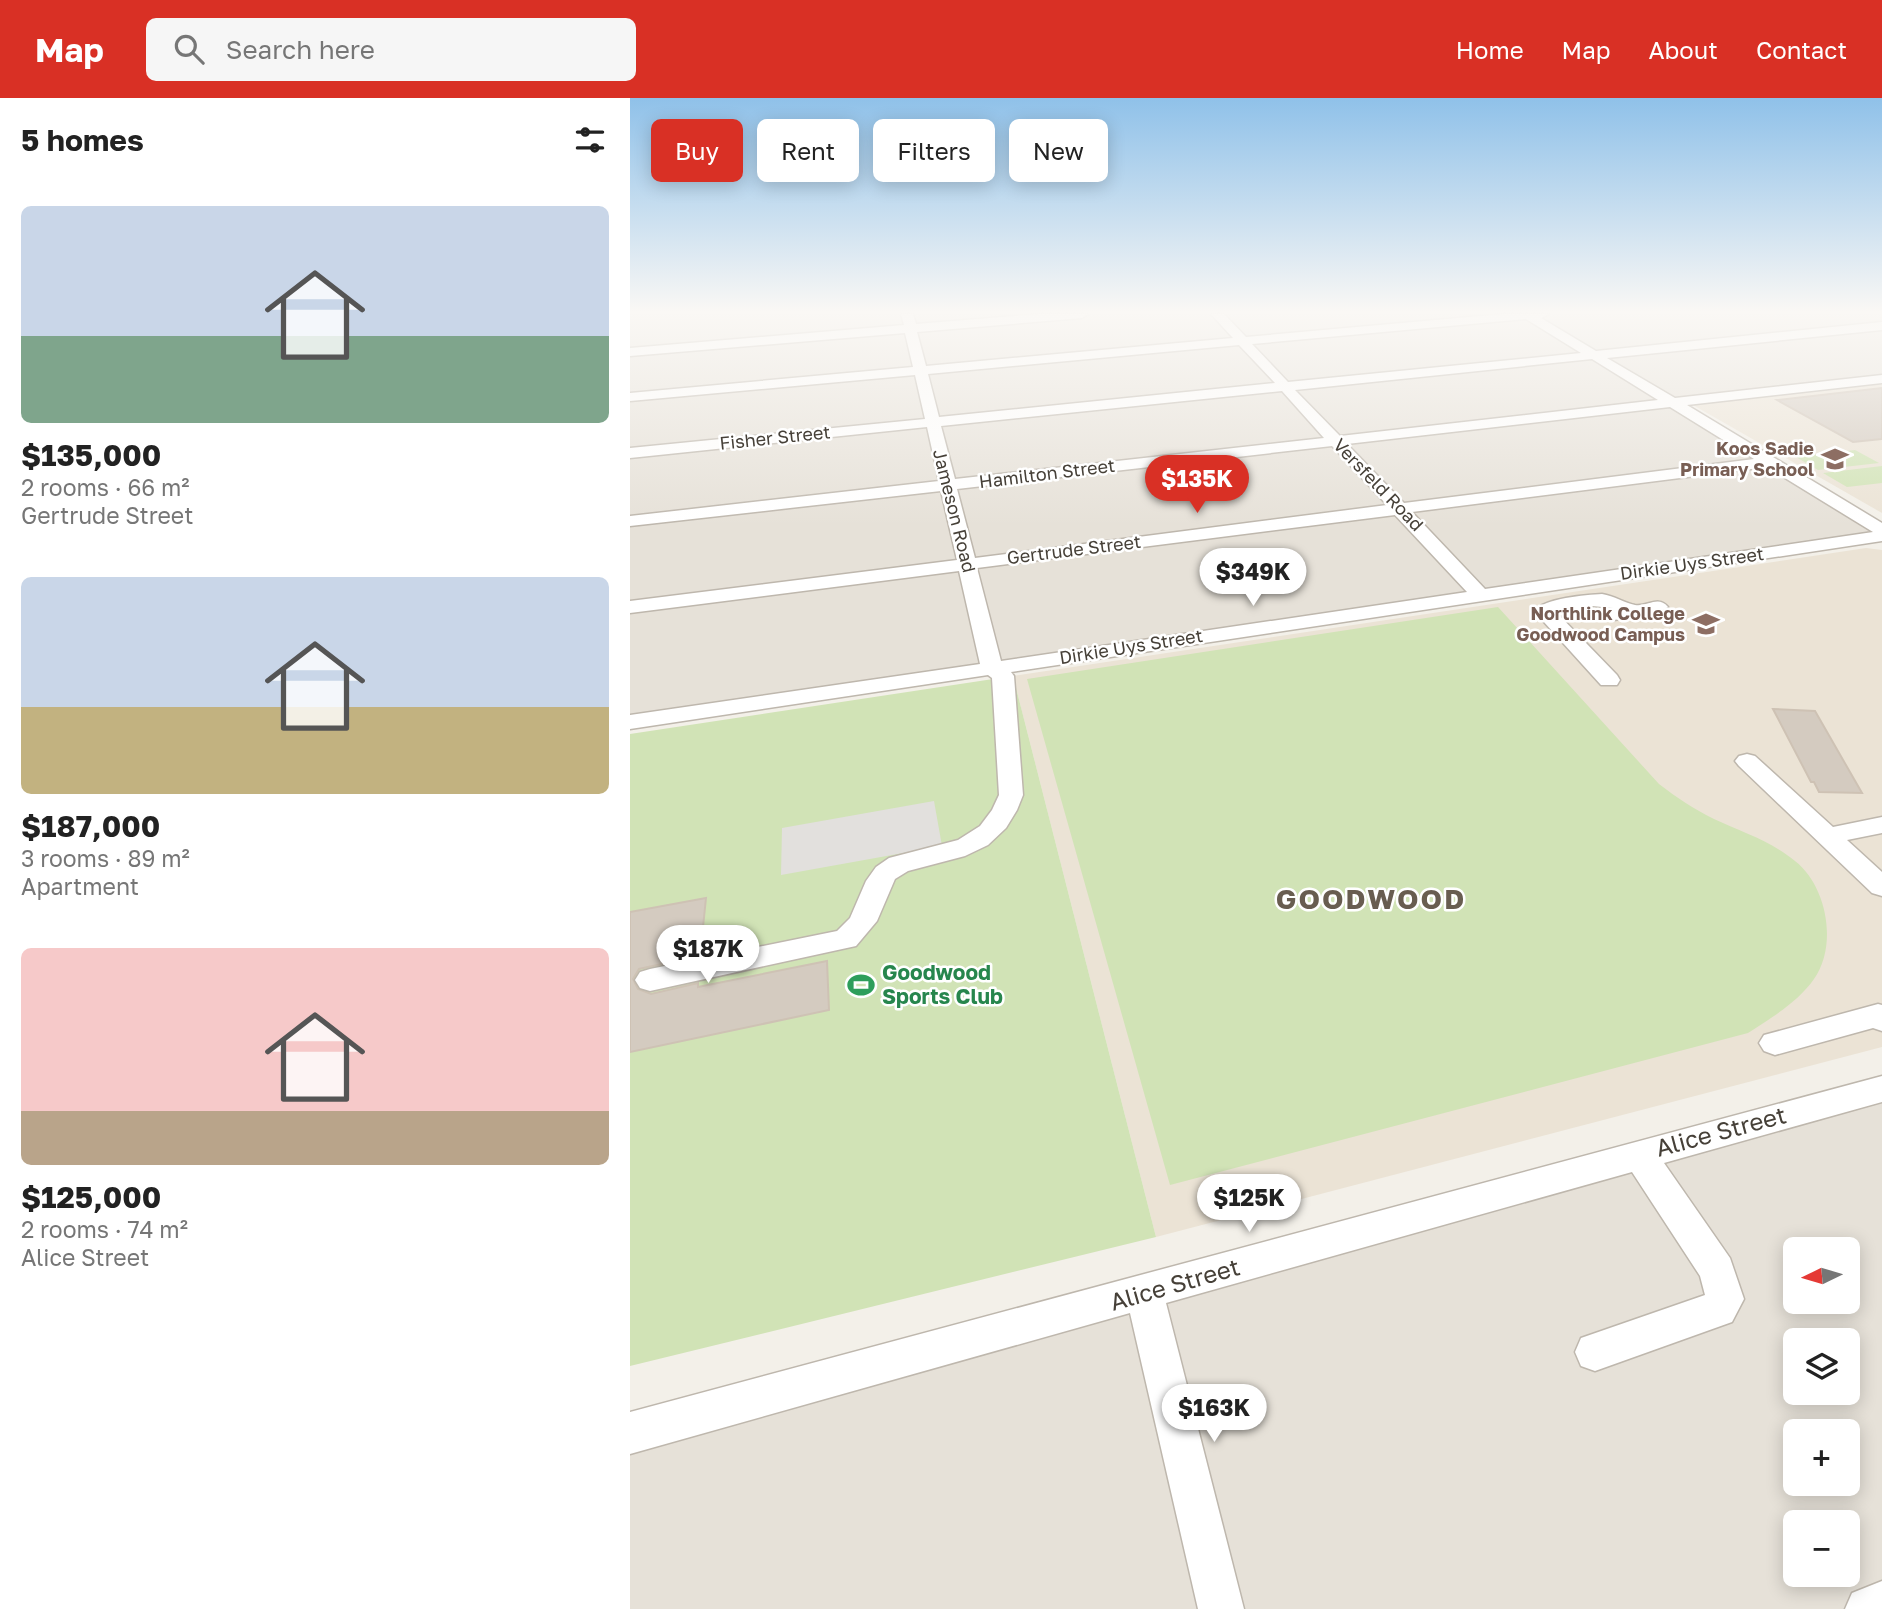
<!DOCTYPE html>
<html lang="en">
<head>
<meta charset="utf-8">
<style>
	:root { --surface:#fff; --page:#f6f6f6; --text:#222; --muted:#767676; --accent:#d93025 }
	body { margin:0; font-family:"Golos Text",sans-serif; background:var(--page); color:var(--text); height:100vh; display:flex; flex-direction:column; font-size:26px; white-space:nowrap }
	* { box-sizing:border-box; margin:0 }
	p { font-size:23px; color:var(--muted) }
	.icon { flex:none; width:38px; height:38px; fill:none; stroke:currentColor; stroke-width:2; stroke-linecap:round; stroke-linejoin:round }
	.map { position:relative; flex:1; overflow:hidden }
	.panel { display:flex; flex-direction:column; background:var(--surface); width:630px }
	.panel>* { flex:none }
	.banner { position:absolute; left:21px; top:21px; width:665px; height:63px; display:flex; gap:14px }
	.needle { width:46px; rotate:265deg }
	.tools { position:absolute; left:1153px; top:1139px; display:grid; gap:14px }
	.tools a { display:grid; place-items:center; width:77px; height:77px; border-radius:10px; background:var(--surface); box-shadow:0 4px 18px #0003; font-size:35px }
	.price { position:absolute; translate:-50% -60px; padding:0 16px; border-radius:24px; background:#fff; color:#222; font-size:23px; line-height:46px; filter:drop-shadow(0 2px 4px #0008) }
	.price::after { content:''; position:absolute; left:50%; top:42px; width:21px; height:16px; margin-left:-10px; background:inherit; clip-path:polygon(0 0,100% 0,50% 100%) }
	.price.active { background:var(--accent); color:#fff }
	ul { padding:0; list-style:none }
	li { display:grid; align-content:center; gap:14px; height:371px; padding:0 21px }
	li span { display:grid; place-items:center; height:217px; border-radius:10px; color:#555 }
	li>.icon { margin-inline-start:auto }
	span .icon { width:126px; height:126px; fill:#fffc; stroke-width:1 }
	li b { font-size:30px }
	h2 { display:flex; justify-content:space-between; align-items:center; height:84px; padding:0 21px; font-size:30px }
	.chip { padding:0 24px; border-radius:10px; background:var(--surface); box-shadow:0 4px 18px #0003; font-size:24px; line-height:63px }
	.chip.active { background:var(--accent); color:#fff }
	header { display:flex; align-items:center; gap:42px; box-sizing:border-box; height:98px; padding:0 35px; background:var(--accent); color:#fff }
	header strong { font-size:33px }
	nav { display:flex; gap:38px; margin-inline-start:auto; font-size:24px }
	.search { width:490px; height:63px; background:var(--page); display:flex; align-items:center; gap:18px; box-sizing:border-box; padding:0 24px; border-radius:10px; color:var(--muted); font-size:26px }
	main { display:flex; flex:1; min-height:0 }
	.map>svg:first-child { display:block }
	.residential { fill:#e6e1d8; fill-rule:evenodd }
	.education { fill:#ebe3d5 }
	.green { fill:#d1e3b6 }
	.parking { fill:#e2e0dd }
	.building { fill:#d4cbc0; stroke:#cec2b4; stroke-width:2 }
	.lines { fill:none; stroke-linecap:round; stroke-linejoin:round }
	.minor-casing { stroke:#beb7ad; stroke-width:3 }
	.minor { fill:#fff; fill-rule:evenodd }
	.labels { text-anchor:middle; stroke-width:5; stroke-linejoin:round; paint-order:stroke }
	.far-street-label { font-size:18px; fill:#464038; stroke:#fff }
	.far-education-label { font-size:18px; font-weight:bold; fill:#785e54; stroke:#fff; text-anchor:end }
	.leisure-label { font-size:21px; font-weight:bold; fill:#27864d; stroke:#fff; text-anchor:start }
	.near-street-label { font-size:24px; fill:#464038; stroke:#fff }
	.district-label { font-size:28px; font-weight:bold; letter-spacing:2px; fill:#685d50; stroke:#fff }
</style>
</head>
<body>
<header>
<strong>Map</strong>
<div class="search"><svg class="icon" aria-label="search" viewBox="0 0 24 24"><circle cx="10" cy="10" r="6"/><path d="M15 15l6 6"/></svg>Search here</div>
<nav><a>Home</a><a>Map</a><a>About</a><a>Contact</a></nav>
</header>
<main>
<section class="panel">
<h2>5 homes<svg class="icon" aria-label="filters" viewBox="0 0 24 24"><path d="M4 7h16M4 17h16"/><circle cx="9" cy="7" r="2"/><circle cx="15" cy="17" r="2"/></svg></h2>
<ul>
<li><span style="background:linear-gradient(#c9d6e8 60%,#7fa58c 0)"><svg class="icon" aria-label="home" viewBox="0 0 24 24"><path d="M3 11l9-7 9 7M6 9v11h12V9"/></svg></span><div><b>$135,000</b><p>2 rooms · 66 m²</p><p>Gertrude Street</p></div></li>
<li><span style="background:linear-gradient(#c9d6e8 60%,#c2b280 0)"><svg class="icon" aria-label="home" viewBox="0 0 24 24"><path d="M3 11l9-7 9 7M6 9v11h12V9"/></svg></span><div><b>$187,000</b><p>3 rooms · 89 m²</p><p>Apartment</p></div></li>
<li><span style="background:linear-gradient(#f6c9c9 75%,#b9a48a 0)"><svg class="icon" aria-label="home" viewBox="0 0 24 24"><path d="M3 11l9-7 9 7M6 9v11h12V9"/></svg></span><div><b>$125,000</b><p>2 rooms · 74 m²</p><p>Alice Street</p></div></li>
</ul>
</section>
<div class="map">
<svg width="1252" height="1511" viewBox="0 0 1252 1511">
	<rect width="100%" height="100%" fill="#f3f0e9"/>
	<g class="residential">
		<path d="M 0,216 L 1252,216 L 1252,282 L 1043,307 L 1252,436 L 0,625 Z"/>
		<path d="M 1252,991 L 1252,1511 L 0,1511 L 0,1328 ZM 1166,1152 L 1218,1152 L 1218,1204 L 1166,1204 ZM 1166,1242 L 1218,1242 L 1218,1295 L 1166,1295 ZM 1166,1334 L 1218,1334 L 1218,1386 L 1166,1386 ZM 1166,1424 L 1218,1424 L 1218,1477 L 1166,1477 Z"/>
	</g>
	<g class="education">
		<path d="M 1252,286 L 1252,415 L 1063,307 Z"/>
		<path d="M 1236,450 L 1252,452 L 1252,949 L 526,1139 L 383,578 Z"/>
	</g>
	<g class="green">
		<path d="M 1225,352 L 1249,365 L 1188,372 L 1166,359 Z"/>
		<path d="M 1252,368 L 1252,385 L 1217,389 L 1193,375 Z"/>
		<path d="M 868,509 L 1029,686 C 1047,700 1064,711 1084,721 C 1112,734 1141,743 1165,763 C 1197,788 1208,847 1184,881 C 1168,904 1141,920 1118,935 L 540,1087 L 397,581 Z"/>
		<path d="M 383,578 L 526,1139 L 0,1268 L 0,636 Z"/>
	</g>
	<path class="parking" d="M 304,703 L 312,748 L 151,777 L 152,730 Z"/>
	<g class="building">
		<path d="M 1252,290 L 1252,341 L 1223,344 L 1147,302 Z"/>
		<path d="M 1143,611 L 1185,613 L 1232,695 L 1189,694 L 1184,684 L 1181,684 Z"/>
		<path d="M 76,800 L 70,858 L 9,871 L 3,881 L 8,891 L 21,896 L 68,885 L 68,889 L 197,863 L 199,912 L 0,954 L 0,814 Z"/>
	</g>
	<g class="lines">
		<defs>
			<g id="minor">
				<path d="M 271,216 L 283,216 L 286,226 L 409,216 L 458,216 L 452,220 L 287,234 L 296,268 L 603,240 L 581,216 L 594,216 L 616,239 L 873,216 L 919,216 L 911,220 L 966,253 L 1252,224 L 1252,232 L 977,260 L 1045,300 L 1252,277 L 1252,285 L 1057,307 L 1252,425 L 1252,443 L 381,574 L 384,578 L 393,697 L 387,712 L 376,730 L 358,747 L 335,758 L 278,773 L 265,781 L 247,823 L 226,848 L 20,893 L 10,890 L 5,882 L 10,874 L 20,871 L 207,833 L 220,820 L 236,783 L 246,769 L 259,760 L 328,742 L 350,728 L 362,712 L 369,697 L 362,580 L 358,577 L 0,631 L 0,617 L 350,566 L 329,473 L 0,515 L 0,503 L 327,462 L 311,393 L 0,428 L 0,418 L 309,383 L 297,329 L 0,360 L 0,350 L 295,321 L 285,277 L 0,303 L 0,295 L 283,269 L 275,235 L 0,258 L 0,250 L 274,227 ZM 896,221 L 951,255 L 658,284 L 622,246 ZM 609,247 L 645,285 L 309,319 L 298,276 ZM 962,261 L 1028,302 L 710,338 L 665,292 ZM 652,293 L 694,340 L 325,381 L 311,328 ZM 1040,309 L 1124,361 L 774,405 L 717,346 ZM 702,348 L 757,407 L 345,460 L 327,391 ZM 1137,369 L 1243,434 L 855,491 L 782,414 ZM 765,417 L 837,494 L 371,563 L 347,470 Z"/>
				<path d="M 972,496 C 984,498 995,505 1005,507 C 1018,509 1028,497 1038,509 L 1028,515 L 984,522 L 977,520 L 974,516 L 983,510 L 962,508 L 927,515 L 987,577 L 990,582 L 987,587 L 971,587 L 904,513 C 915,500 955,497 972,496 Z"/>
				<path d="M 1117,656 L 1125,658 L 1203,729 L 1252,719 L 1252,735 L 1217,742 L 1252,774 L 1252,798 L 1242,795 L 1109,668 L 1105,663 L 1109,658 Z"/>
				<path d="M 1248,906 L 1252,907 L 1252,933 L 1243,930 L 1145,957 L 1134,953 L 1129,945 L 1134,937 Z"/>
				<path d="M 1252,978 L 1252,1004 L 1034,1065 L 1100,1160 L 1114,1201 L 1102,1224 L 965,1273 L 951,1268 L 945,1254 L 951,1240 L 1075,1197 L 1070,1178 L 1002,1074 L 536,1205 L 614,1511 L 568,1511 L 500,1215 L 0,1356 L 0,1314 Z"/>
				<path d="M 1252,1483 L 1252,1511 L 1215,1511 L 1222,1495 Z"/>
			</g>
		</defs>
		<use href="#minor" class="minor-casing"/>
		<use href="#minor" class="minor"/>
	</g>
	<linearGradient id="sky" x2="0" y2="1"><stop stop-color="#8fc1e9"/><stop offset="0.5" stop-color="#faf8f5"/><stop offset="1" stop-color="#faf8f5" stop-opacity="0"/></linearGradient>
	<rect width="1252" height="428" fill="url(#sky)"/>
	<defs>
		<symbol id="school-bare" viewBox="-9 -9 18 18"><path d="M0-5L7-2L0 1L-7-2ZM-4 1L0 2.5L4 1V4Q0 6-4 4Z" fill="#8d6e63" stroke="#fff" stroke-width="2.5" paint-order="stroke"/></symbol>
		<symbol id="university-bare" viewBox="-9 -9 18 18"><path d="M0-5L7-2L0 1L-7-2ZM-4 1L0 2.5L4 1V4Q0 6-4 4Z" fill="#8d6e63" stroke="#fff" stroke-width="2.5" paint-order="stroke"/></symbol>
		<symbol id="stadium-bare" viewBox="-9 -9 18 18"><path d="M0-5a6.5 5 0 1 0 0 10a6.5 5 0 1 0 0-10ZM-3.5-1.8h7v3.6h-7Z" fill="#2e9e5b" stroke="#fff" stroke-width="2.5" paint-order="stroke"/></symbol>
	</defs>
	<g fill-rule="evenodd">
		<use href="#school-bare" x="1186" y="342" width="38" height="38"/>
		<use href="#university-bare" x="1057" y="507" width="38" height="38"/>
		<use href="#stadium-bare" x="212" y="868" width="38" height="38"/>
	</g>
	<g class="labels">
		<g class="far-street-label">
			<text transform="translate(145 340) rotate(-6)" y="6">Fisher Street</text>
			<text transform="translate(417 376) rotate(-7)" y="6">Hamilton Street</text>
			<text transform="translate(748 387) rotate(46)" y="6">Versfeld Road</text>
			<text transform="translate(324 413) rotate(76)" y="6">Jameson Road</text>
			<text transform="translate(444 452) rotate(-7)" y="6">Gertrude Street</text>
			<text transform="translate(1062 466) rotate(-8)" y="6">Dirkie Uys Street</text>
			<text transform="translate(501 549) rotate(-9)" y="6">Dirkie Uys Street</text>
		</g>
		<g class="far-education-label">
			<text x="1184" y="357">Koos Sadie<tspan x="1184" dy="21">Primary School</tspan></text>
			<text x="1055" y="522">Northlink College<tspan x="1055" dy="21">Goodwood Campus</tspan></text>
		</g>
		<g class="leisure-label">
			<text x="252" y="882">Goodwood<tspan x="252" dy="24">Sports Club</tspan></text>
		</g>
		<g class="near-street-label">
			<text transform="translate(1091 1034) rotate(-15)" y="8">Alice Street</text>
			<text transform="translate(545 1187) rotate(-16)" y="8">Alice Street</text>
		</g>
		<g class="district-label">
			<text x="741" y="811">GOODWOOD</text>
		</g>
	</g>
</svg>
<div class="tools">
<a><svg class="needle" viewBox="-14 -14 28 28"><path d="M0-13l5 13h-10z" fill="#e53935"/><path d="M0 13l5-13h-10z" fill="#767676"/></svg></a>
<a><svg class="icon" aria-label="layers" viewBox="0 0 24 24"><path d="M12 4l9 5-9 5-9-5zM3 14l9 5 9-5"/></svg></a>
<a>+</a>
<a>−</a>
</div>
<b class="price active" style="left:567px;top:417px">$135K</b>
<b class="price" style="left:623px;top:510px">$349K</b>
<b class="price" style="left:78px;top:887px">$187K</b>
<b class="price" style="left:619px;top:1136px">$125K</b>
<b class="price" style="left:584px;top:1346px">$163K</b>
<div class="banner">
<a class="chip active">Buy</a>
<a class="chip">Rent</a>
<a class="chip">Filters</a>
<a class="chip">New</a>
</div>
</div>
</main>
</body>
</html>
